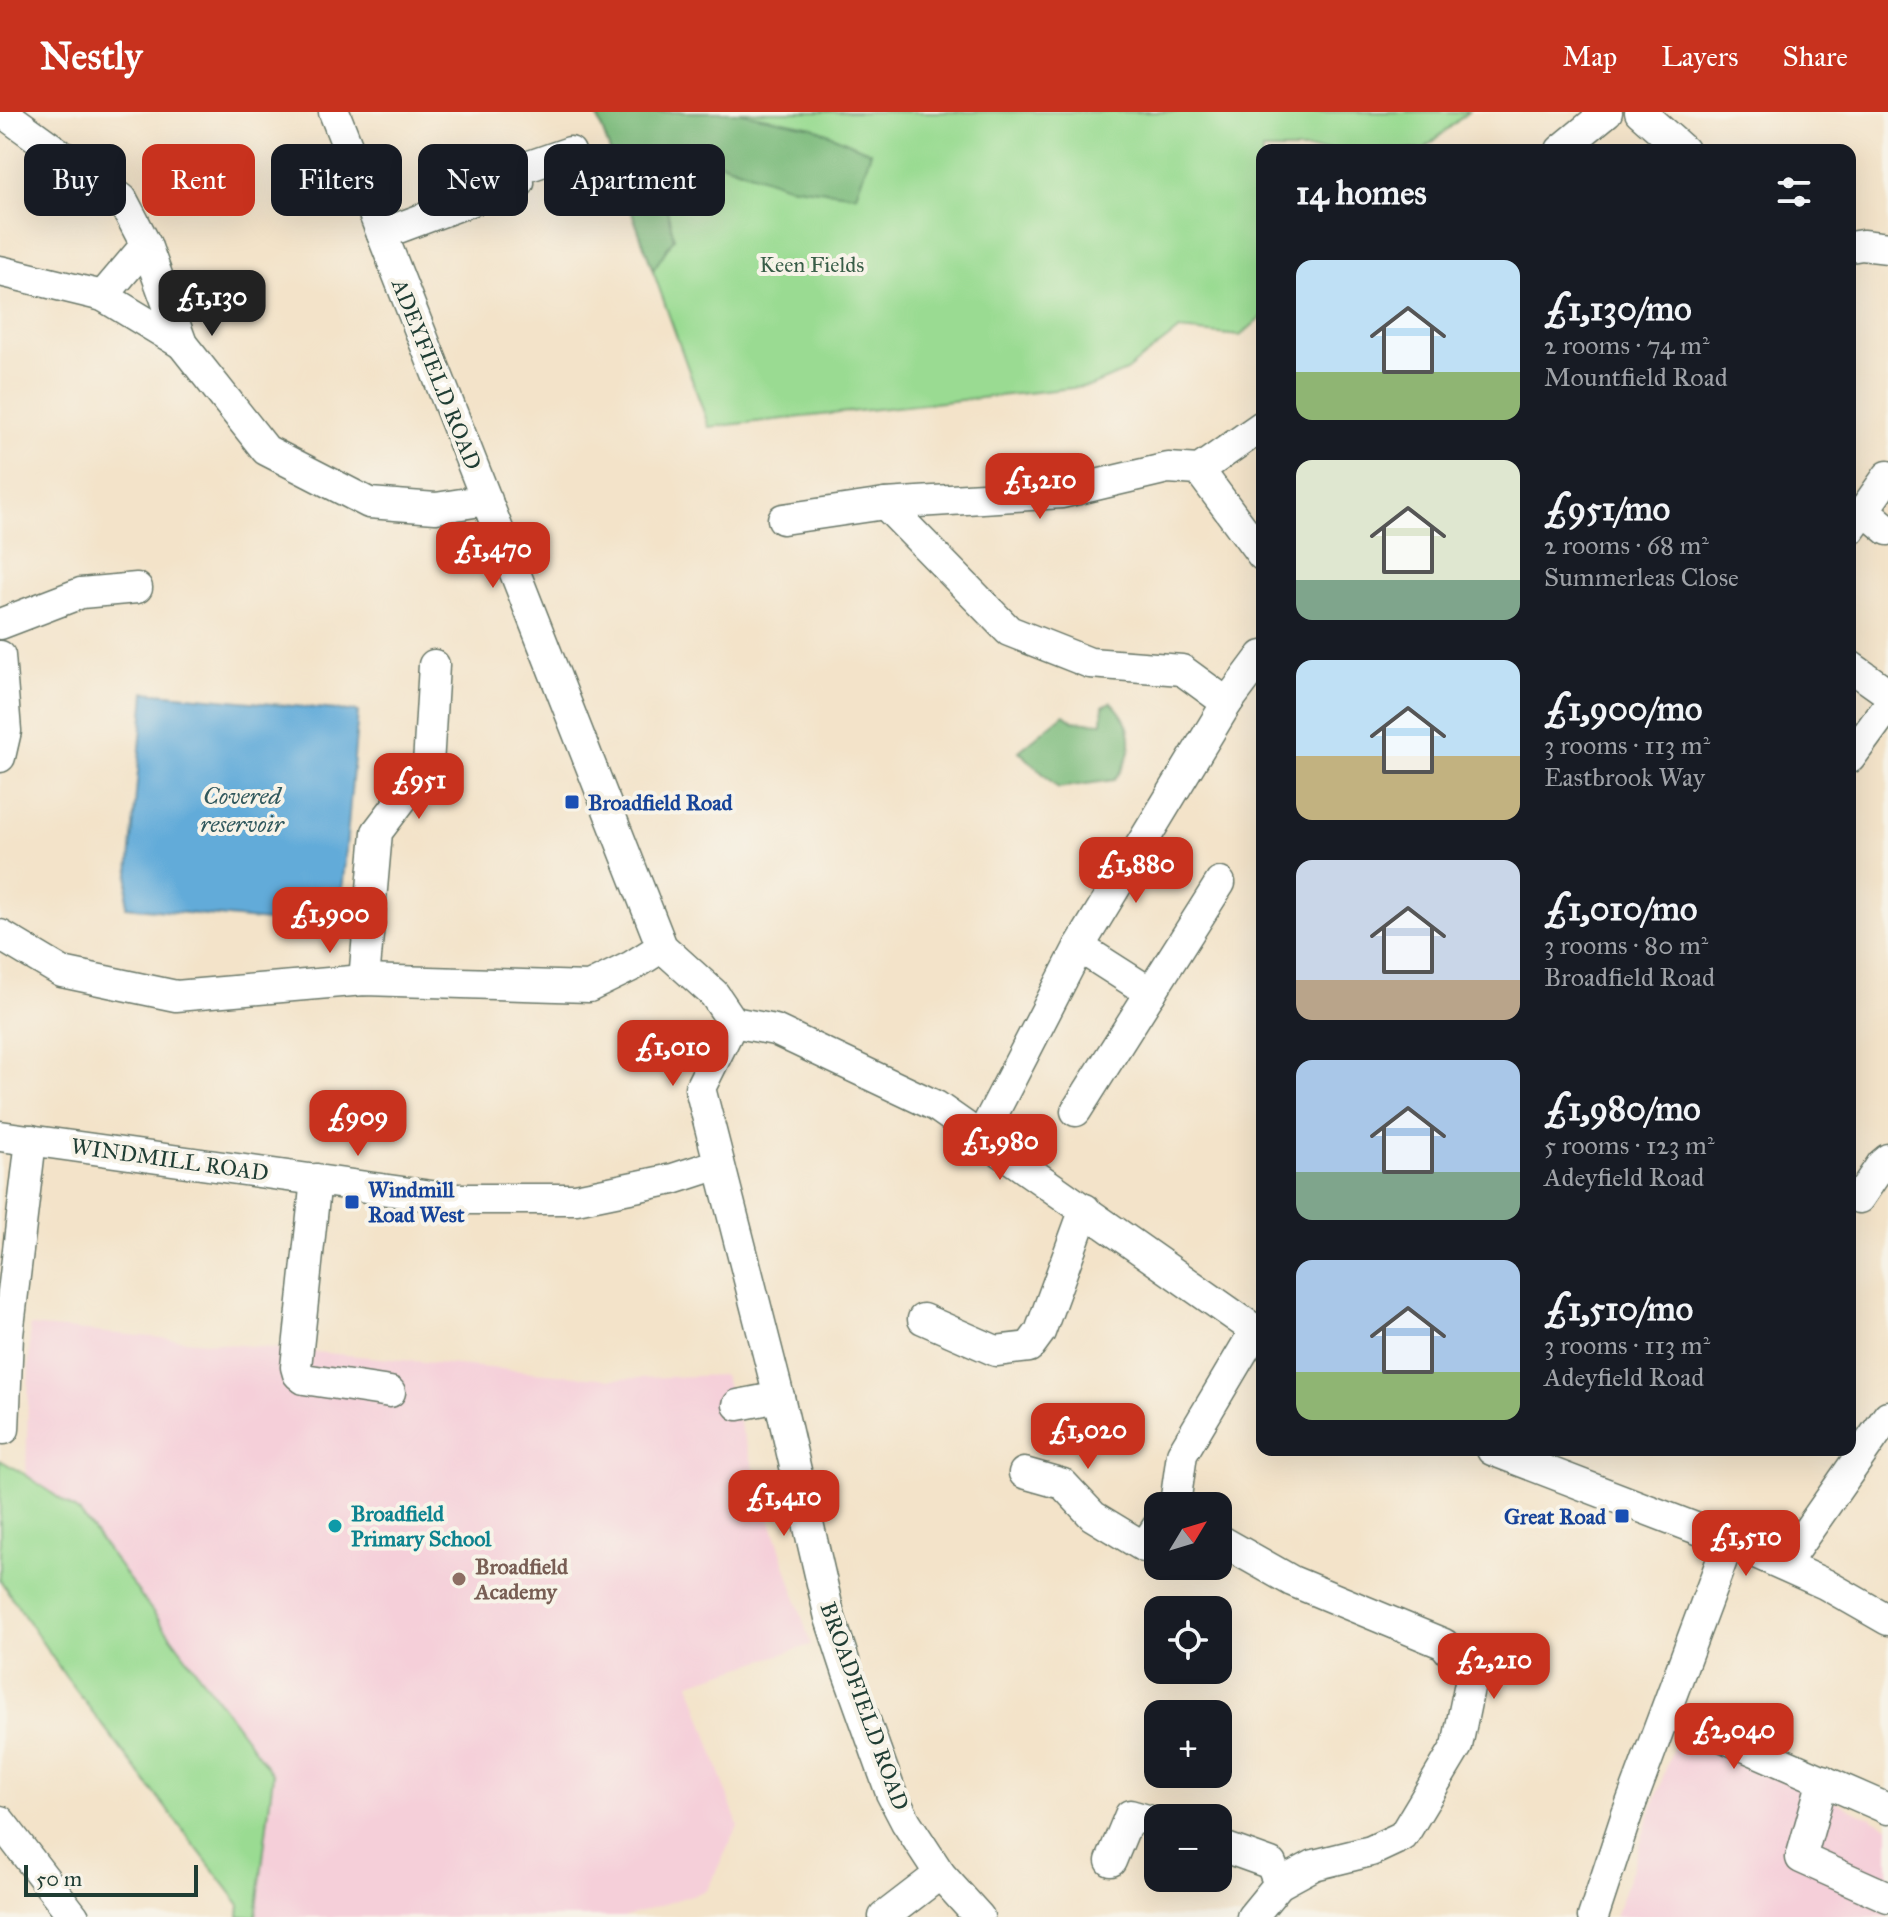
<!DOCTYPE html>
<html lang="en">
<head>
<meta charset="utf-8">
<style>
	:root { --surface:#171b24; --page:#20242c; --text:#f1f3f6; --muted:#9ea1a6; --accent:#c8321e }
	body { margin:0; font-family:"IM FELL Great Primer",serif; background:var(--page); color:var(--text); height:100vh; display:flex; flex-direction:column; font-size:30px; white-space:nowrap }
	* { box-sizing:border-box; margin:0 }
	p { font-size:26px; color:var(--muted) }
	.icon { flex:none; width:44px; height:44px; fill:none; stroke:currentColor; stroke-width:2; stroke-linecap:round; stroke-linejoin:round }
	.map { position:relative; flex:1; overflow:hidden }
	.side { position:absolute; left:1256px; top:32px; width:600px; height:1312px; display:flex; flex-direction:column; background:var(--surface); border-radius:16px; box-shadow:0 8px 32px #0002 }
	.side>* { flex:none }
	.hud { position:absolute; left:24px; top:32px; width:760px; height:72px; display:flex; gap:16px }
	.needle { width:52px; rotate:52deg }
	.buttons { position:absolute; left:1144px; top:1380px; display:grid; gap:16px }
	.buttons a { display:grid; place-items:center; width:88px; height:88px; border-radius:16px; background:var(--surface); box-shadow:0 8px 32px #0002; font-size:40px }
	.scale { position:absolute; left:24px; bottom:20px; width:174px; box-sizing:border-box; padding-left:8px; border:4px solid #1f3d34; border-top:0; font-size:22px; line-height:28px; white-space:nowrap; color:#1f3d34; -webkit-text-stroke:6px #f7f3e8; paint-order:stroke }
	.price { position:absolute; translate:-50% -68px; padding:0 18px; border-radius:16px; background:var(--accent); color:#fff; font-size:26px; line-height:52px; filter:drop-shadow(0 2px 4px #0008) }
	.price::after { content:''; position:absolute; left:50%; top:48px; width:24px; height:18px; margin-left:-12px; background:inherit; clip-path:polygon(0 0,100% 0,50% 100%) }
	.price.current { background:#222; color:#fff }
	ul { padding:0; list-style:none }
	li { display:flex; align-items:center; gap:24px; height:200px; padding:0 40px }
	li span { display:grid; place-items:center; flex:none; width:224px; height:160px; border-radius:16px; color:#555 }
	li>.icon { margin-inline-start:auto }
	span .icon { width:96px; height:96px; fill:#fffc; stroke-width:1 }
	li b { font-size:34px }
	h2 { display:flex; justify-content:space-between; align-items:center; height:96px; padding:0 40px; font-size:34px }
	.chip { padding:0 28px; border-radius:16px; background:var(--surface); box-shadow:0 8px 32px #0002; font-size:28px; line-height:72px }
	.chip.current { background:var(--accent); color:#fff }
	header { display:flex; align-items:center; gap:48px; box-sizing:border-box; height:112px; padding:0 40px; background:var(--accent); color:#fff }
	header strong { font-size:38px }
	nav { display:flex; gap:44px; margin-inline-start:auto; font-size:28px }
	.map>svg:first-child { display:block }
	.built { fill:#f5cfd9 }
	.green { fill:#9adb92; stroke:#5c8c63; stroke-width:2 }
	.forest { fill:#7bbb7c; stroke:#4d7c58; stroke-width:2 }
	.water { fill:#62abd9; stroke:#407486; stroke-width:2 }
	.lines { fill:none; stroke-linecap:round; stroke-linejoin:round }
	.minor-casing { stroke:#697768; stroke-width:33 }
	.minor { stroke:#fff; stroke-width:30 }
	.transit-dot { fill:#1a4fb4; stroke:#f7f3e8; stroke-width:3 }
	.culture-dot { fill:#0f9aa8; stroke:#f7f3e8; stroke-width:3 }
	.education-dot { fill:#8d6e63; stroke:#f7f3e8; stroke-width:3 }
	.labels { text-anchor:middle; stroke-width:8; stroke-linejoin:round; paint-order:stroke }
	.park-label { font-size:22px; fill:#385d47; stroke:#f7f3e8 }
	.street-label { font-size:22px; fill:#1f3d34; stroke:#f7f3e8 }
	.transit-label { font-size:22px; font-weight:bold; fill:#164399; stroke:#f7f3e8; text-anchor:start }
	.culture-label { font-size:22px; font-weight:bold; fill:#0d838f; stroke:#f7f3e8; text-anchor:start }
	.education-label { font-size:22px; font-weight:bold; fill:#785e54; stroke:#f7f3e8; text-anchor:start }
	.water-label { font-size:24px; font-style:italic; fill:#30585d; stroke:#f7f3e8 }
</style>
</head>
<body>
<header>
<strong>Nestly</strong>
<nav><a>Map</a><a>Layers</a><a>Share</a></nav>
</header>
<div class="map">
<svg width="1888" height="1805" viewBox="0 0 1888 1805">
	<rect width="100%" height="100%" fill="#f7f3e8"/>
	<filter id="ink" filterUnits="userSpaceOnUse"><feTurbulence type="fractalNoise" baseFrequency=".0125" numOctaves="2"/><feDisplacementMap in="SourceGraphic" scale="16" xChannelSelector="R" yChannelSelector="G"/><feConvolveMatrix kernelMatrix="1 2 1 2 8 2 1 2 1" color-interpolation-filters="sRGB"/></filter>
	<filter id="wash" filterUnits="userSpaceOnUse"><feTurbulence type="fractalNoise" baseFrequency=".006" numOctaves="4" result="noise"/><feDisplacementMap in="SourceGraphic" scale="32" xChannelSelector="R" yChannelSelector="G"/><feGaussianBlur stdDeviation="1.8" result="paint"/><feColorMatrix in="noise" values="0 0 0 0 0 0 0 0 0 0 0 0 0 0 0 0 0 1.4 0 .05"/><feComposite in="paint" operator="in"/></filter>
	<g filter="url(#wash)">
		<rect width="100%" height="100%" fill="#f3e3c9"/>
		<g class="built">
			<path d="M 30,1214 L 611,1267 L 724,1263 L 811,1533 L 690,1571 L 738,1714 L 707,1778 L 623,1805 L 256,1805 L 273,1663 L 80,1401 L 26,1363 Z"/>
			<path d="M 1679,1618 L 1888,1714 L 1888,1805 L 1615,1805 Z"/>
		</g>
		<g class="green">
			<path d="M 596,0 L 1468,0 L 1423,38 L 1262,38 L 1262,205 L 1240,224 L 1179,218 L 1126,259 L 1091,274 L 709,315 Z"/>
			<path d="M 0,1348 L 26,1363 L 80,1401 L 273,1663 L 256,1805 L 239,1805 L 240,1793 L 65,1564 L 0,1468 Z"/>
		</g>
		<g class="forest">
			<path d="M 596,0 L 737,0 L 813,15 L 871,40 L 856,83 L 787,74 L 709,47 L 654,44 L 674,126 L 653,158 Z"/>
			<path d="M 1111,590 C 1136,614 1136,641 1114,668 L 1058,676 L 1019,639 L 1064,602 L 1073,609 L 1102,611 L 1103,594 Z"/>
		</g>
		<path class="water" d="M 145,580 L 358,600 L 339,816 L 126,795 Z"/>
	</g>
	<g filter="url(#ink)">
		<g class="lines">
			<defs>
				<g id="minor">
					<path d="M 2,0 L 122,87 L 146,133 L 182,232 L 266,338 L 369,391 L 436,396 L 487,388"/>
					<path d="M 334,0 L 662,835 L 714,882 L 733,910 L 775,918 L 936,994 L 1262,1223"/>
					<path d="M 1640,0 L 1683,38"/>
					<path d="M 1561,38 L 1607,0"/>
					<path d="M 382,122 L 519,71 L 515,59 L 570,40"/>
					<path d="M 1850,135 L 1862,133 L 1888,136"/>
					<path d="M 0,159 L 103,184 L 182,232"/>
					<path d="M 103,184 L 146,133"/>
					<path d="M 1199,358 L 1262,443"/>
					<path d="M 885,392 L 1009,519 L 1090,551 L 1182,558 L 1227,591"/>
					<path d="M 1864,398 L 1888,418"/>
					<path d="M 783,407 L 885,392 L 1062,381 L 1168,356 L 1199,358 L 1262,314"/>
					<path d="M 1850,418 L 1888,364"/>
					<path d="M 0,512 L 81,481 L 137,476"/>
					<path d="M 0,544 L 6,619 L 0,645"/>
					<path d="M 1850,554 L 1888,581"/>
					<path d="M 1850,646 L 1888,594"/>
					<path d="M 0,823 L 62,860 L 176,884 L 364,868 L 589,875 L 632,854 L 662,835"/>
					<path d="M 1079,835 L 1151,881"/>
					<path d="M 364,868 L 377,720 L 428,653 L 434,553"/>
					<path d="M 733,910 L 700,976 L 779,1285 L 830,1506 L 848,1561 L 891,1681 L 906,1710 L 940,1762 L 979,1805"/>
					<path d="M 1076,999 L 1220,771"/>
					<path d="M 982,1023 L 1079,835 L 1227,591 L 1262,544"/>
					<path d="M 0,1024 L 453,1087 L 576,1087 L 673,1067 L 719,1052"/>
					<path d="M 316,1067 L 296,1255 L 298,1262 L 304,1267 L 390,1280"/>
					<path d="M 1859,1086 L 1882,1052 L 1888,1047"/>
					<path d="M 923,1207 L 996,1239 L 1029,1235 L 1040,1220 L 1085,1097"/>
					<path d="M 738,1293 L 779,1285"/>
					<path d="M 4,1317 L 8,1223 L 31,1028"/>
					<path d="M 1492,1338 L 1729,1429 L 1825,1472 L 1888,1508"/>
					<path d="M 1024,1361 L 1063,1372 L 1093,1404 L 1144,1435 L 1158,1414"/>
					<path d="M 1171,1394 L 1176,1385 L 1182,1342 L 1255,1219"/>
					<path d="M 1218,1427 L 1292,1469 L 1444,1532 L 1471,1566 L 1457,1634 L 1403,1724 L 1371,1739 L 1314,1753 L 1279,1772 L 1252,1805"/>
					<path d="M 1784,1453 L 1888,1304"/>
					<path d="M 1666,1600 L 1888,1697"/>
					<path d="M 1823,1668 L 1801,1746 L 1888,1785"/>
					<path d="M 0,1709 L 74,1805"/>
					<path d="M 1218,1733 L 1271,1752 L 1279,1772"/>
					<path d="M 1111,1749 L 1130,1703 L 1158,1711"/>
					<path d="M 884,1805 L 940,1762"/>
					<path d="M 1593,1805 L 1626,1705 L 1729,1429"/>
				</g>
			</defs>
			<use href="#minor" class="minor-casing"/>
			<use href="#minor" class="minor"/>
		</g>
	</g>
	<g class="transit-dot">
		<rect x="564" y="682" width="16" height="16" rx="4"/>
		<rect x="344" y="1082" width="16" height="16" rx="4"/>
		<rect x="1614" y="1396" width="16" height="16" rx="4"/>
	</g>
	<circle class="culture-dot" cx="335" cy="1414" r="8"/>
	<circle class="education-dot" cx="459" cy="1467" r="8"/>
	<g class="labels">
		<g class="park-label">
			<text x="812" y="160">Keen Fields</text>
		</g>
		<g class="street-label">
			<text transform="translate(437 262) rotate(68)" y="8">ADEYFIELD ROAD</text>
			<text transform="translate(170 1047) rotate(8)" y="8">WINDMILL ROAD</text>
			<text transform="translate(865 1594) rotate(70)" y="8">BROADFIELD ROAD</text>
		</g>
		<g class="transit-label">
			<text x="588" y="698">Broadfield Road</text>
			<text x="368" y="1085">Windmill<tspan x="368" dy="25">Road West</tspan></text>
			<text x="1606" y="1412" text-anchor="end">Great Road</text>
		</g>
		<g class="culture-label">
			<text x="351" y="1409">Broadfield<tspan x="351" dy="25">Primary School</tspan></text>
		</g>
		<g class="education-label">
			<text x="475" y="1462">Broadfield<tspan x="475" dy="25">Academy</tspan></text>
		</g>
		<g class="water-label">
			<text x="242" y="692">Covered<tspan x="242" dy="28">reservoir</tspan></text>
		</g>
	</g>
</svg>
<div class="buttons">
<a><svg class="needle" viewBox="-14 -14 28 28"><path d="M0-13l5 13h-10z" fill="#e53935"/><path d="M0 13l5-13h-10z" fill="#9ea1a6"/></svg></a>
<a><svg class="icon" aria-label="locate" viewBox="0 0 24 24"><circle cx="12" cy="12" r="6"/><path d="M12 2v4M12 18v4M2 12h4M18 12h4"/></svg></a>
<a>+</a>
<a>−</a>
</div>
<div class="scale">50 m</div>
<b class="price current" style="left:212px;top:226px">£1,130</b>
<b class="price" style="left:1040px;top:409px">£1,210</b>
<b class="price" style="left:493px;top:478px">£1,470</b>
<b class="price" style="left:419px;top:709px">£951</b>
<b class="price" style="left:1136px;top:793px">£1,880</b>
<b class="price" style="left:330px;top:843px">£1,900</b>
<b class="price" style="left:673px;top:976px">£1,010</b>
<b class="price" style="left:358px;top:1046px">£909</b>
<b class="price" style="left:1000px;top:1070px">£1,980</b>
<b class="price" style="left:1088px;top:1359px">£1,020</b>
<b class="price" style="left:784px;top:1426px">£1,410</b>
<b class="price" style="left:1746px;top:1466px">£1,510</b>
<b class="price" style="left:1494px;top:1589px">£2,210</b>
<b class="price" style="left:1734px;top:1659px">£2,040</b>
<div class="hud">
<a class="chip">Buy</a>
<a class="chip current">Rent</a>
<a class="chip">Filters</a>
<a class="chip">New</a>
<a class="chip">Apartment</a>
</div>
<section class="side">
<h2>14 homes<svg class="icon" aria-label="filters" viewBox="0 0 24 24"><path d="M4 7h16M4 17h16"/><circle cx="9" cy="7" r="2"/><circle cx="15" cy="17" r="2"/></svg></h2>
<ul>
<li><span style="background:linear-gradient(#bfe0f5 70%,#8fb573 0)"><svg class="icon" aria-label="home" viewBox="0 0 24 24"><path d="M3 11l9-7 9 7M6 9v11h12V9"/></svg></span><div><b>£1,130/mo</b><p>2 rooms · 74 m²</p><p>Mountfield Road</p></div></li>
<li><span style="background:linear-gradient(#dfe7d0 75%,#7fa58c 0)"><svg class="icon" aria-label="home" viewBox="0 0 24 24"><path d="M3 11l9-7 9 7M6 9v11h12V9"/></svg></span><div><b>£951/mo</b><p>2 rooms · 68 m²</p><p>Summerleas Close</p></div></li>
<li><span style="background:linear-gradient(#bfe0f5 60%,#c2b280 0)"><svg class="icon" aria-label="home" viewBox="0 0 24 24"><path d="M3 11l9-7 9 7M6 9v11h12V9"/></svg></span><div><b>£1,900/mo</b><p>3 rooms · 113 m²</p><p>Eastbrook Way</p></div></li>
<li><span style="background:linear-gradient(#c9d6e8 75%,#b9a48a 0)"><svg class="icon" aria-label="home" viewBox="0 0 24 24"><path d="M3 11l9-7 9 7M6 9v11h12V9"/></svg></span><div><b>£1,010/mo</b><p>3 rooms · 80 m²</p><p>Broadfield Road</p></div></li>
<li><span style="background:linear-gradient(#a9c7e8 70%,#7fa58c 0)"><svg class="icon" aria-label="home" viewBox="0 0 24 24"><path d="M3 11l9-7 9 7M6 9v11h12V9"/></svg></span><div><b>£1,980/mo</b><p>5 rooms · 123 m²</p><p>Adeyfield Road</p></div></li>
<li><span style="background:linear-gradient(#a9c7e8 70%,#8fb573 0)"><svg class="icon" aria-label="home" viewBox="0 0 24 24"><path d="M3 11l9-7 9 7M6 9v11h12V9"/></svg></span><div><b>£1,510/mo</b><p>3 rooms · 113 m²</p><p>Adeyfield Road</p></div></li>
</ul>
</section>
</div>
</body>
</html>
